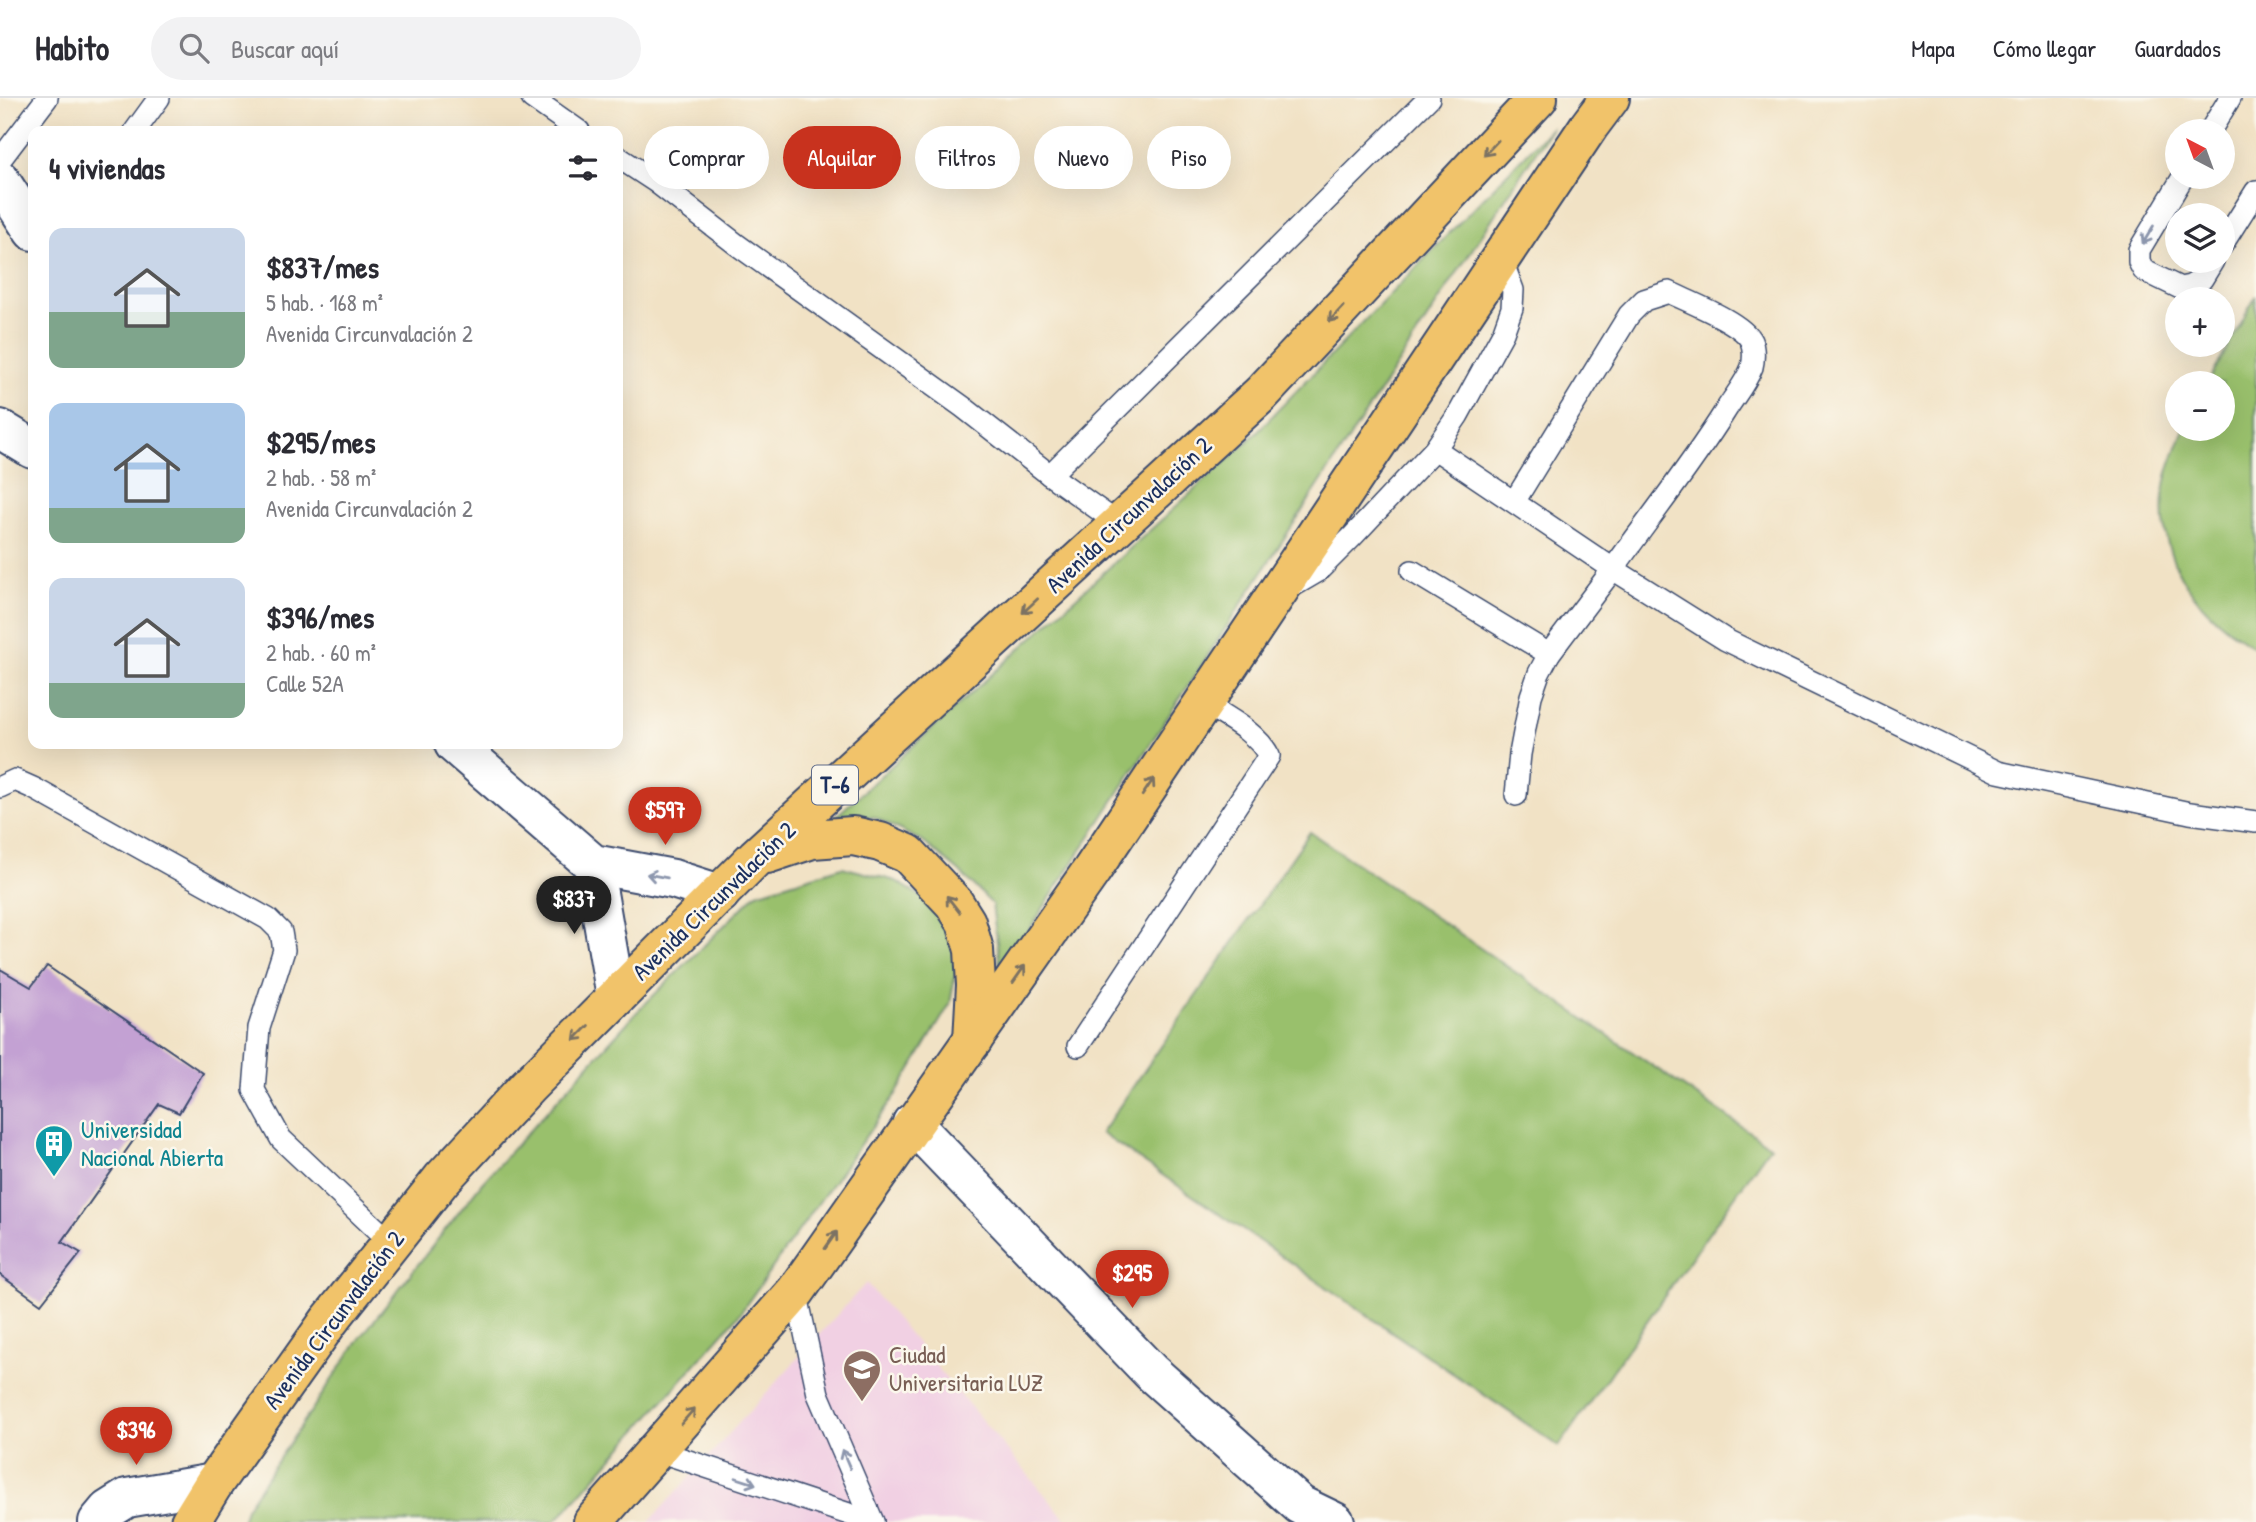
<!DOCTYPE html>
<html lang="es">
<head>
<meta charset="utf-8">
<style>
	:root { --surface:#fff; --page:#f2f2f3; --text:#2b2b33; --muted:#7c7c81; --line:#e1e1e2; --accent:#c8321e }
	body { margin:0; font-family:"Patrick Hand",sans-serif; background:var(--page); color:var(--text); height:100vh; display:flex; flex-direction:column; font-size:26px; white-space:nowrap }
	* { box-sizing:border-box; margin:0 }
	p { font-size:23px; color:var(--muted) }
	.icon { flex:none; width:38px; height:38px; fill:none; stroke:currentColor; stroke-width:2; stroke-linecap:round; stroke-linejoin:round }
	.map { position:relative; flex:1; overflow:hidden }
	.panel { position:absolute; left:28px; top:28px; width:595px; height:623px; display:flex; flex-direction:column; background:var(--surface); border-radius:14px; box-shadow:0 7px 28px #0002 }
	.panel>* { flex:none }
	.hud { position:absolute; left:644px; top:28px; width:665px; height:63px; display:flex; gap:14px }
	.needle { width:46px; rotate:319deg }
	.controls { position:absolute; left:2165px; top:21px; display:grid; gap:14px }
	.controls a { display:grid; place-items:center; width:70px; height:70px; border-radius:50%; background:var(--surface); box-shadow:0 7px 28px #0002; font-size:35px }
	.price { position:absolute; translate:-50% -60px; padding:0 16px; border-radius:24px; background:var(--accent); color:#fff; font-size:23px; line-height:46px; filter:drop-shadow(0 2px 4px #0008) }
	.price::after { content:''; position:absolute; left:50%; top:42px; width:21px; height:16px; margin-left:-10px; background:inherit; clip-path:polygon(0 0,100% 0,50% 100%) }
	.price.active { background:#222; color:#fff }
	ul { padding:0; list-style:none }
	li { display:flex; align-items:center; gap:21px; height:175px; padding:0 21px }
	li span { display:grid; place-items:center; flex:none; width:196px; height:140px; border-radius:14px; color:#555 }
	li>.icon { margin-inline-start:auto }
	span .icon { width:84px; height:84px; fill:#fffc; stroke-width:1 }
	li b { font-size:30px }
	h2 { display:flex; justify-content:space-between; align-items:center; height:84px; padding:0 21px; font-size:30px }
	.pill { padding:0 24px; border-radius:32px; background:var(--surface); box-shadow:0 7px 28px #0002; font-size:24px; line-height:63px }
	.pill.active { background:var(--accent); color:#fff }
	header { display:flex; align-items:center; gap:42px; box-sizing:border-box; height:98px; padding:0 35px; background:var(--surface); border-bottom:2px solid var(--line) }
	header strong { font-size:33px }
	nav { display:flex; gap:38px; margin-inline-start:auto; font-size:24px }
	.search { width:490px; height:63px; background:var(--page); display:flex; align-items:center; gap:18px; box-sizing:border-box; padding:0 24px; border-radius:38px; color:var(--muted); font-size:26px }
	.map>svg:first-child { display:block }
	.built { fill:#f1d0e3 }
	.green { fill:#99c06c; stroke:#5a7865; stroke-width:2 }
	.building { fill:#c3a1d3 }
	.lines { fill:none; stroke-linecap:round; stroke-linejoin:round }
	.lane-casing { stroke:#3b4a6d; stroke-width:24 }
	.street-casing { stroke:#3b4a6d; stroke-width:42 }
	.highway-casing { stroke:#3b4a6d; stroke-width:42 }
	.lane { stroke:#fff; stroke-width:21 }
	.street { stroke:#fff; stroke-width:38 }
	.highway { stroke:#f1c36a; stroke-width:38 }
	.oneway { stroke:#7b7263 }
	.oneway2 { stroke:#8d97ae }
	.labels { text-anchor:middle; stroke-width:5; stroke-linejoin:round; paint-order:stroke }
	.shield { fill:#fbf7ec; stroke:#5e6b89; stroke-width:2 }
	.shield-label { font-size:23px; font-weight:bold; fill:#1b2f5e }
	.street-label { font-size:24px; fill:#1b2f5e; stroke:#fbf7ec }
	.culture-label { font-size:24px; fill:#0d838f; stroke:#fbf7ec; text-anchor:start }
	.education-label { font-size:24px; fill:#785e54; stroke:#fbf7ec; text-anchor:start }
</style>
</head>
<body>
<header>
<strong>Habito</strong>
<div class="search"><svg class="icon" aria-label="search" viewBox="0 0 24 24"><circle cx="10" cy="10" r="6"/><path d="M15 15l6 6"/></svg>Buscar aquí</div>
<nav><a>Mapa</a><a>Cómo llegar</a><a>Guardados</a></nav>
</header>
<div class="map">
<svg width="2256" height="1424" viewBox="0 0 2256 1424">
	<rect width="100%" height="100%" fill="#fbf7ec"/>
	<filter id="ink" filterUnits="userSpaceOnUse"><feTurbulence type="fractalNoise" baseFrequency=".0143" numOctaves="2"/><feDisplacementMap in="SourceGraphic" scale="14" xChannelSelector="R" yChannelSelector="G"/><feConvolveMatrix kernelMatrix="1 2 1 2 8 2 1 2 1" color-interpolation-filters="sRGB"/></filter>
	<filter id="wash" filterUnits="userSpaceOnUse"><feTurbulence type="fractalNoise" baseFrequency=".00686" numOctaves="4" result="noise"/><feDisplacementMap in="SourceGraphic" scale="28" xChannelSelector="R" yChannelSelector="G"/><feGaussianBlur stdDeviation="1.57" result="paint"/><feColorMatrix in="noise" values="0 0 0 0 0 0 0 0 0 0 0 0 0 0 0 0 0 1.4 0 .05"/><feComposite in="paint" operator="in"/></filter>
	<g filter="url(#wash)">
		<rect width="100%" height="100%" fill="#f1e2c5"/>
		<path class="built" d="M 866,1185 L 1068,1424 L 649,1424 Z"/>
		<g class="green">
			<path d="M 1552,29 L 1001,875 L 992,806 L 959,773 L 922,743 L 874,719 L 833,721 L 1248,343 Z"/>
			<path d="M 2256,198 L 2256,550 C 2200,516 2158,467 2164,398 C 2165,375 2176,352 2184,331 L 2222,331 L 2222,285 L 2208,285 Z"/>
			<path d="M 1310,734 L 1770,1048 L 1559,1348 L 1101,1035 Z"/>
			<path d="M 842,769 L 896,783 L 938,809 L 960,851 L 950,906 L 898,993 L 738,1218 L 568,1410 L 554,1424 L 242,1424 L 246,1410 L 358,1243 L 482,1085 L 636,915 L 757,795 Z"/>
		</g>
		<g id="blocks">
			<path class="building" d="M 47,868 L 203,975 L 179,1015 L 159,1006 L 62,1144 L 81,1155 L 41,1206 L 0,1177 L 0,871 L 31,889 Z"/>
		</g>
	</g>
	<g filter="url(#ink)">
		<use href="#blocks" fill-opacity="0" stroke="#3b4a6d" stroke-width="2"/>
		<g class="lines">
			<defs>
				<g id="lane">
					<path d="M 532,0 L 579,33"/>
					<path d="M 135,33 L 159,0"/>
					<path d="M 2210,33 L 2230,0"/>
					<path d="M 618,59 L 656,84 L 736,146 L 963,309 L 1050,377 L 1119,426"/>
					<path d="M 0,62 L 47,0"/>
					<path d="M 2183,79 L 2139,152 L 2139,164 L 2143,172 L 2180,190 L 2190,188 L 2202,181 L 2213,163"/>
					<path d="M 2222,147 L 2256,93"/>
					<path d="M 1435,351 L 1613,471 C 1650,419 1690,369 1724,315 C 1733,300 1746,285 1752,269 C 1754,261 1754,250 1751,243 C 1742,224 1689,204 1669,194 L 1644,202 L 1629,217 L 1514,404"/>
					<path d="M 1050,377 L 1429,0"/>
					<path d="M 1412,473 L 1549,556"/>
					<path d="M 1288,491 L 1317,474 L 1352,439 L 1435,351 L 1458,317 L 1503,235 L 1512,210 L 1513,192 L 1501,160"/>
					<path d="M 0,689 L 15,682 L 33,690 L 268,821 L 281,834 L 284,852 L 259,930 L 254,992 L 281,1041 L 391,1145"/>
					<path d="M 1516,697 L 1520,656 L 1531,598 L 1539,575 L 1549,556 L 1613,471 L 1726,542 L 1998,674 L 2190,715 L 2256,724"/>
					<path d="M 1078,948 L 1269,658 C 1257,634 1226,619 1204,605"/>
					<path d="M 796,1193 L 818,1296 L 873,1424"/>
					<path d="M 658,1353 L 873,1424"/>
				</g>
				<g id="street">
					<path d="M 0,82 L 33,133"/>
					<path d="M 0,331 L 33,351"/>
					<path d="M 454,646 L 593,766 L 673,781 L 720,796"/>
					<path d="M 593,766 L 616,899"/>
					<path d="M 912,1025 L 1151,1274 L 1300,1407 L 1335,1424"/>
					<path d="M 98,1424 L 108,1412 L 127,1400 L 214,1385"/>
				</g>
				<g id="highway">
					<path d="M 767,756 L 812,741 L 853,738 L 880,744 L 908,756 L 954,805 L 966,824 L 974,852 L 976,887 L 973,942"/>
					<path d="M 190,1424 L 214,1385 L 329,1223 L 442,1081 L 527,989 L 756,759 L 1261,296 L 1538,0"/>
					<path d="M 593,1424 L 796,1193 L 1092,772 L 1589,28 L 1610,0"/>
				</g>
			</defs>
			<use href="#lane" class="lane-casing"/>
			<use href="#street" class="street-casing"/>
			<use href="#highway" class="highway-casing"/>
			<use href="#lane" class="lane"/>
			<use href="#street" class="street"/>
			<use href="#highway" class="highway"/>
		</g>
		<defs><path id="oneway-shaft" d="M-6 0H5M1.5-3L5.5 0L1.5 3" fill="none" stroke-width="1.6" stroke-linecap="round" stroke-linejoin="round" transform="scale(1.75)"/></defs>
		<g class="oneway">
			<use href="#oneway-shaft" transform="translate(1491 50) rotate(133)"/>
			<use href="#oneway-shaft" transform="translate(1336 216) rotate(133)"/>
			<use href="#oneway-shaft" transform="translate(1030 508) rotate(137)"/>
			<use href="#oneway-shaft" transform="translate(1148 689) rotate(-56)"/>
			<use href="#oneway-shaft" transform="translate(953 806) rotate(-128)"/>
			<use href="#oneway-shaft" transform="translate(1019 876) rotate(-55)"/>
			<use href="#oneway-shaft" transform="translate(581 935) rotate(135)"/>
			<use href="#oneway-shaft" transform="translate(831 1142) rotate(-55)"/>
			<use href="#oneway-shaft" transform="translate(688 1318) rotate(-49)"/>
		</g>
		<g class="oneway2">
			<use href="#oneway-shaft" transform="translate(2148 137) rotate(121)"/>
			<use href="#oneway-shaft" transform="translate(657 778) rotate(-170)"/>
			<use href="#oneway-shaft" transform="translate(846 1361) rotate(-113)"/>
			<use href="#oneway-shaft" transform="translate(746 1383) rotate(18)"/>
		</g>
	</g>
	<defs>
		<symbol id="building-pin" viewBox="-11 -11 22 30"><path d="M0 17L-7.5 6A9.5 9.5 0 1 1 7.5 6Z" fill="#0f9aa8" stroke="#fbf7ec"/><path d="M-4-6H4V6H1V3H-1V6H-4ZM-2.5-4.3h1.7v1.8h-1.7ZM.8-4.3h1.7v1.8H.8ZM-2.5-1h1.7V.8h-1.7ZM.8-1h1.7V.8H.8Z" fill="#fff"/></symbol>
		<symbol id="university-pin" viewBox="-11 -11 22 30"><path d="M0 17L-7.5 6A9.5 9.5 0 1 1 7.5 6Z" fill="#8d6e63" stroke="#fbf7ec"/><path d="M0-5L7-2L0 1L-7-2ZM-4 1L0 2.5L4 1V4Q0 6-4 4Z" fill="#fff"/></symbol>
	</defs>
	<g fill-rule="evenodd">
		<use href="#building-pin" x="32" y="1024" width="44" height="60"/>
		<use href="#university-pin" x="840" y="1249" width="44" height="60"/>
	</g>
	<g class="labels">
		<rect class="shield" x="812" y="667.5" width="46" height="39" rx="5"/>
		<g class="shield-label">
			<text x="835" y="695">T-6</text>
		</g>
		<g class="street-label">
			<text transform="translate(1129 417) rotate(-43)" y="8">Avenida Circunvalación 2</text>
			<text transform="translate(714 803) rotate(-44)" y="8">Avenida Circunvalación 2</text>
			<text transform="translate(334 1222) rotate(-53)" y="8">Avenida Circunvalación 2</text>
		</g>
		<g class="culture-label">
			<text x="81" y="1040">Universidad<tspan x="81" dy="28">Nacional Abierta</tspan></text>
		</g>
		<g class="education-label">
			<text x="889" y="1265">Ciudad<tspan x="889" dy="28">Universitaria LUZ</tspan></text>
		</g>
	</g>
</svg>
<div class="controls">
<a><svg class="needle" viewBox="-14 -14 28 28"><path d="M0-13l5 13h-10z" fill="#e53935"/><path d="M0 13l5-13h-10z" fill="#7c7c81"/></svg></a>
<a><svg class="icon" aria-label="layers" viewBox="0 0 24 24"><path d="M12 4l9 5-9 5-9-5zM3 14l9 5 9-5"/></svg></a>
<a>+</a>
<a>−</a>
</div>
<b class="price" style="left:665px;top:749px">$597</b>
<b class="price active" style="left:574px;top:838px">$837</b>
<b class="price" style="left:1132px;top:1212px">$295</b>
<b class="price" style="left:136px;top:1369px">$396</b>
<div class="hud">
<a class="pill">Comprar</a>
<a class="pill active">Alquilar</a>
<a class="pill">Filtros</a>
<a class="pill">Nuevo</a>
<a class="pill">Piso</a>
</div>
<section class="panel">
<h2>4 viviendas<svg class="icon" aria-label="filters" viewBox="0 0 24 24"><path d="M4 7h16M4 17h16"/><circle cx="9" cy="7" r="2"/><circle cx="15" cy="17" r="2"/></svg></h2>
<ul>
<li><span style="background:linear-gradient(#c9d6e8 60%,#7fa58c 0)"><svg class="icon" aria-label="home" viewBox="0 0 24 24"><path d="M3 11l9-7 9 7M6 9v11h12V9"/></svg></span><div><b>$837/mes</b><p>5 hab. · 168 m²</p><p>Avenida Circunvalación 2</p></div></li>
<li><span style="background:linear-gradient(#a9c7e8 75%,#7fa58c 0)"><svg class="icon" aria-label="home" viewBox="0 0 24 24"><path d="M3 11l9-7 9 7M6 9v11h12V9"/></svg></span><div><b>$295/mes</b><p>2 hab. · 58 m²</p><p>Avenida Circunvalación 2</p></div></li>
<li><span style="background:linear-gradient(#c9d6e8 75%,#7fa58c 0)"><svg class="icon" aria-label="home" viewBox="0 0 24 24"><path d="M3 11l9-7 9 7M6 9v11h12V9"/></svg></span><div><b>$396/mes</b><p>2 hab. · 60 m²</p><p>Calle 52A</p></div></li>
</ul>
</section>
</div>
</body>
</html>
